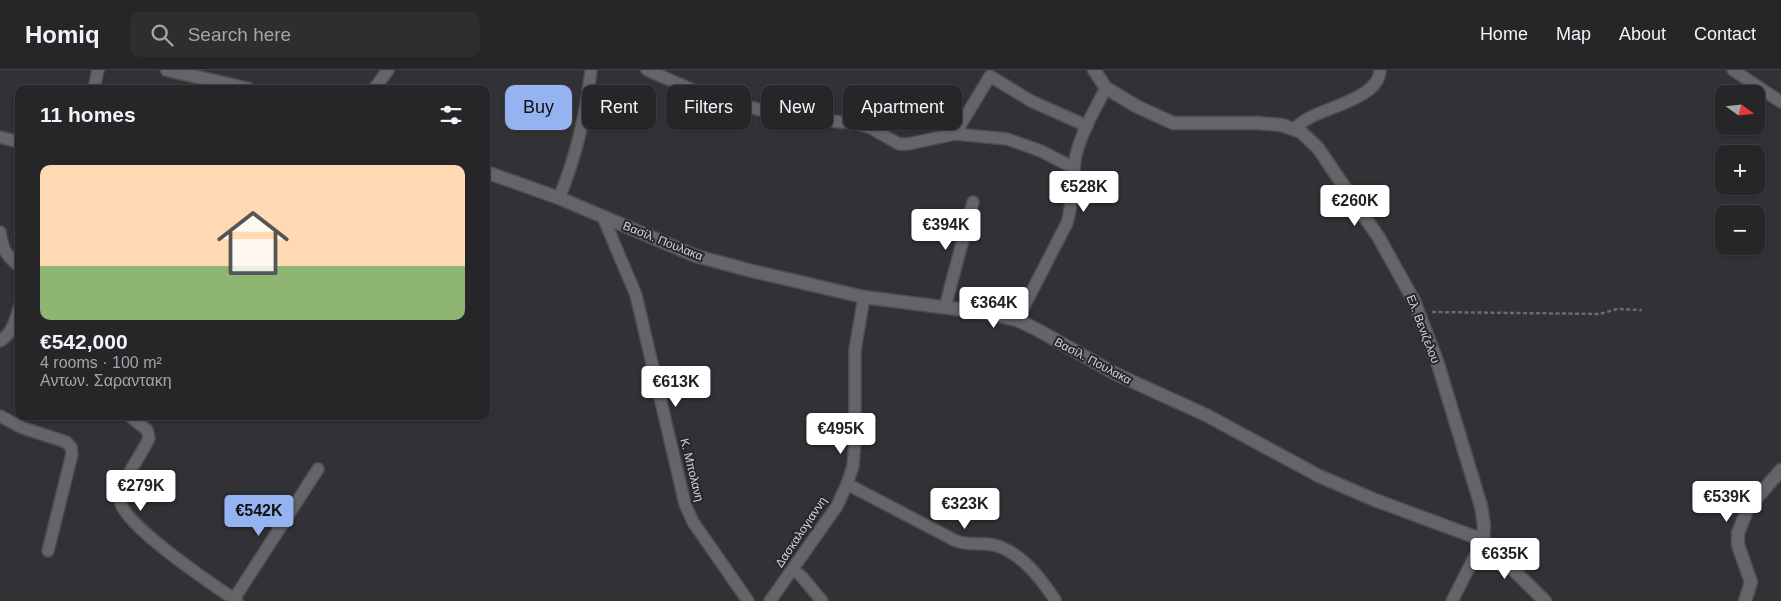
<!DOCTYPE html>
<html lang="en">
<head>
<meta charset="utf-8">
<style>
	:root { --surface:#262528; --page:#2e2d30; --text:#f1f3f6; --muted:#a4a5a8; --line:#424245; --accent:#95b2f1 }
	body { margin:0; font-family:Helvetica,sans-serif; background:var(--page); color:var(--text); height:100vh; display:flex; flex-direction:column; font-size:19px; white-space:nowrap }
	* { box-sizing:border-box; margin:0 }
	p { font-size:16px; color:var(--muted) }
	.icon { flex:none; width:28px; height:28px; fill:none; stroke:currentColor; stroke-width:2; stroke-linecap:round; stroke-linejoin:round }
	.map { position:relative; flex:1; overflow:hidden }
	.side { position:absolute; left:15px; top:15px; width:475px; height:335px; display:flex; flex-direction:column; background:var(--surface); border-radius:10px; box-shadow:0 1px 4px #0004,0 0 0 1px var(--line) }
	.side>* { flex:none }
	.hud { position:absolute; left:505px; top:15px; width:475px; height:45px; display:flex; gap:10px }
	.needle { width:32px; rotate:105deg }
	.buttons { position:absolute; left:1715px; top:15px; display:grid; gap:10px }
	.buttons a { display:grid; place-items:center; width:50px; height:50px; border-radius:10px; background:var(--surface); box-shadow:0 1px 4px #0004,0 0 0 1px var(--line); font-size:25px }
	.price { position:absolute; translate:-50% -42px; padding:0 11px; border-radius:5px; background:#fff; color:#222; font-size:16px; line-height:32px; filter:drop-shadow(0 1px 2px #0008) }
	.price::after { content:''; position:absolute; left:50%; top:30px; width:15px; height:11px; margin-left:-8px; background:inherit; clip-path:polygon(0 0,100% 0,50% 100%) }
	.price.current { background:var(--accent); color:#111 }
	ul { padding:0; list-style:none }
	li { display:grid; align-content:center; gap:10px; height:265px; padding:0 25px }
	li span { display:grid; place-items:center; height:155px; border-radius:10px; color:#555 }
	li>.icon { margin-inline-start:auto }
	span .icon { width:90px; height:90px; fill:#fffc; stroke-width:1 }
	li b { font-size:21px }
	h2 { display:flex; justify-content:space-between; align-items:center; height:60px; padding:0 25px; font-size:21px }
	.pill { padding:0 18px; border-radius:10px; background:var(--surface); box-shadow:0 1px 4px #0004,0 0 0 1px var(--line); font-size:18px; line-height:45px }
	.pill.current { background:var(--accent); color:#111 }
	header { display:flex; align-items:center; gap:30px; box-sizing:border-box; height:70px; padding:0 25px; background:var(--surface); border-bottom:1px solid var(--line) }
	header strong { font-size:24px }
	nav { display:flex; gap:28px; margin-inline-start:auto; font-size:18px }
	.search { width:350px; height:45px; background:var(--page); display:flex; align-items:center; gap:12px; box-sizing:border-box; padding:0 18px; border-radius:10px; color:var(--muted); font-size:19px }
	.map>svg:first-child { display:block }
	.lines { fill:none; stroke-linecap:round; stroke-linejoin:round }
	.minor-casing { stroke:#4e4d51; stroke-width:14 }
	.tertiary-casing { stroke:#4e4d51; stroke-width:15 }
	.secondary-casing { stroke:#4e4d51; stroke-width:15 }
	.path { stroke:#6b6a6e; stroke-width:2.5; stroke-dasharray:4 2.5; stroke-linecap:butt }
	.minor { stroke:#656469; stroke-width:11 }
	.tertiary { stroke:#656469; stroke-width:12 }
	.secondary { stroke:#656469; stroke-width:12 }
	.labels { text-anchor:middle; stroke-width:4; stroke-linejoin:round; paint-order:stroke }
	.street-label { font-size:12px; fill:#d3d3d6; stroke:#28282c }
</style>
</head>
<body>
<header>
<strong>Homiq</strong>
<div class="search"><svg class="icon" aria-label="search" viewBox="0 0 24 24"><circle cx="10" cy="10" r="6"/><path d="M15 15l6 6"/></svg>Search here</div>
<nav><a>Home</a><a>Map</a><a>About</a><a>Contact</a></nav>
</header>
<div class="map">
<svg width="1781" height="531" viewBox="0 0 1781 531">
	<rect width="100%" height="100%" fill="#323136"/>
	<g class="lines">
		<defs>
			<g id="minor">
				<path d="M 647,0 L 709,27 L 785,46 L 859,54 L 871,58 L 899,74 L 908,74 L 955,64 L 997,68 L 1007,69 L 1041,81 L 1074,98"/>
				<path d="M 1733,0 L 1781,32"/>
				<path d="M 94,19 L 98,0"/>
				<path d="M 374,19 L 388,0"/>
				<path d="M 1293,59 C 1298,56 1303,51 1309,48 C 1328,37 1380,27 1380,0"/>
				<path d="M 955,64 L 990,6 L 1031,31 L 1087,56"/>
				<path d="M 0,67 L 19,72"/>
				<path d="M 559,128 C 576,87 586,44 591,0"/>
				<path d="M 603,147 L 636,225 L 685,434 L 693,452 L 748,531"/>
				<path d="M 0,162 C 3,179 5,185 19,196"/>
				<path d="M 945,237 L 973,132"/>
				<path d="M 1017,250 L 1067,153 C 1074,131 1071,108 1076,85 C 1082,61 1095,39 1106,18"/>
				<path d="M 0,271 C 12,264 15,251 19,238"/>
				<path d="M 0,346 L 23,358 L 66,372 L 71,377 L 72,384 L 48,481"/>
				<path d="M 130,346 L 147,360 L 149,368 C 142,385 119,413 120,430 C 121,453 213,515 234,529"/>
				<path d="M 847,414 L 956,471 C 967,475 976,473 987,474 C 1016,476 1041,508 1055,530"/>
				<path d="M 793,499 L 802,507 L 822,531"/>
				<path d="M 237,531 L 234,529 L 318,399"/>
				<path d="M 770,531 L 837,436 L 847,414 L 853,396 L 855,370 L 855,280 L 864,227"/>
				<path d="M 1452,531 L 1483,470"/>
			</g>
			<g id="tertiary">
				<path d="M 1094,0 L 1106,18 L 1136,36 L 1173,53 L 1257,53 L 1282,55 L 1301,62 L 1318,78 L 1379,168 L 1414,231 L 1437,291 L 1481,436 L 1484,455 L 1483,470"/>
				<path d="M 1745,531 L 1751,512 L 1738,475 L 1738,463 L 1748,438 L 1781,400"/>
			</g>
			<g id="secondary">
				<path d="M 167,0 L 249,19"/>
				<path d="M 486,102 L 559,128 L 696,186 L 752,201 L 864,227 L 988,243 L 1017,250 L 1036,259 L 1116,304 L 1206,345 L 1319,406 L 1375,430 L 1483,470 L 1545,531"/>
			</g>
		</defs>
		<use href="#minor" class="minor-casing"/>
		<use href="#tertiary" class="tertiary-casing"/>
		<use href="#secondary" class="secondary-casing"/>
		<path class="path" d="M 1432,242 L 1600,244 L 1617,239 L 1642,240"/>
		<use href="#minor" class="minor"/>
		<use href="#tertiary" class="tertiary"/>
		<use href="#secondary" class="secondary"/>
	</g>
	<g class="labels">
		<g class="street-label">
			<text transform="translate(663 171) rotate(22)" y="4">Βασίλ. Πουλακα</text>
			<text transform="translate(1423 259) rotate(69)" y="4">Ελ. Βενιζελου</text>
			<text transform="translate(1093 291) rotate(28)" y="4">Βασίλ. Πουλακα</text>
			<text transform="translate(692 400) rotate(76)" y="4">Κ. Μπολανη</text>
			<text transform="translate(801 462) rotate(-56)" y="4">Δασκαλογιαννη</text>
		</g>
	</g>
</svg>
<div class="buttons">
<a><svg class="needle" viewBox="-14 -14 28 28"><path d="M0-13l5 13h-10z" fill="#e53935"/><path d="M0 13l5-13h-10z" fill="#a4a5a8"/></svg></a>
<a>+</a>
<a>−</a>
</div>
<b class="price" style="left:1084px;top:143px">€528K</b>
<b class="price" style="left:1355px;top:157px">€260K</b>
<b class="price" style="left:946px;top:181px">€394K</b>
<b class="price" style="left:994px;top:259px">€364K</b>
<b class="price" style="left:676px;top:338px">€613K</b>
<b class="price" style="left:841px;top:385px">€495K</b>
<b class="price" style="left:141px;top:442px">€279K</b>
<b class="price" style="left:1727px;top:453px">€539K</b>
<b class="price" style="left:965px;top:460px">€323K</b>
<b class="price current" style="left:259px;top:467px">€542K</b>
<b class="price" style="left:1505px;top:510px">€635K</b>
<div class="hud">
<a class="pill current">Buy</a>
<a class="pill">Rent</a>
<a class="pill">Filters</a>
<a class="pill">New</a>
<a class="pill">Apartment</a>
</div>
<section class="side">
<h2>11 homes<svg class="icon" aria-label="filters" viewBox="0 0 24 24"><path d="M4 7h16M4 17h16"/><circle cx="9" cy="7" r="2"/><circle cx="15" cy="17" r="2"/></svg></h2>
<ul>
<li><span style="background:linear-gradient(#ffd9b3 65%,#8fb573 0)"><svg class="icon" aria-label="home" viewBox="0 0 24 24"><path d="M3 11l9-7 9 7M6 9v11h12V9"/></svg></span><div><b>€542,000</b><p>4 rooms · 100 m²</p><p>Αντων. Σαραντακη</p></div></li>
</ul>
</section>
</div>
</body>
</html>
